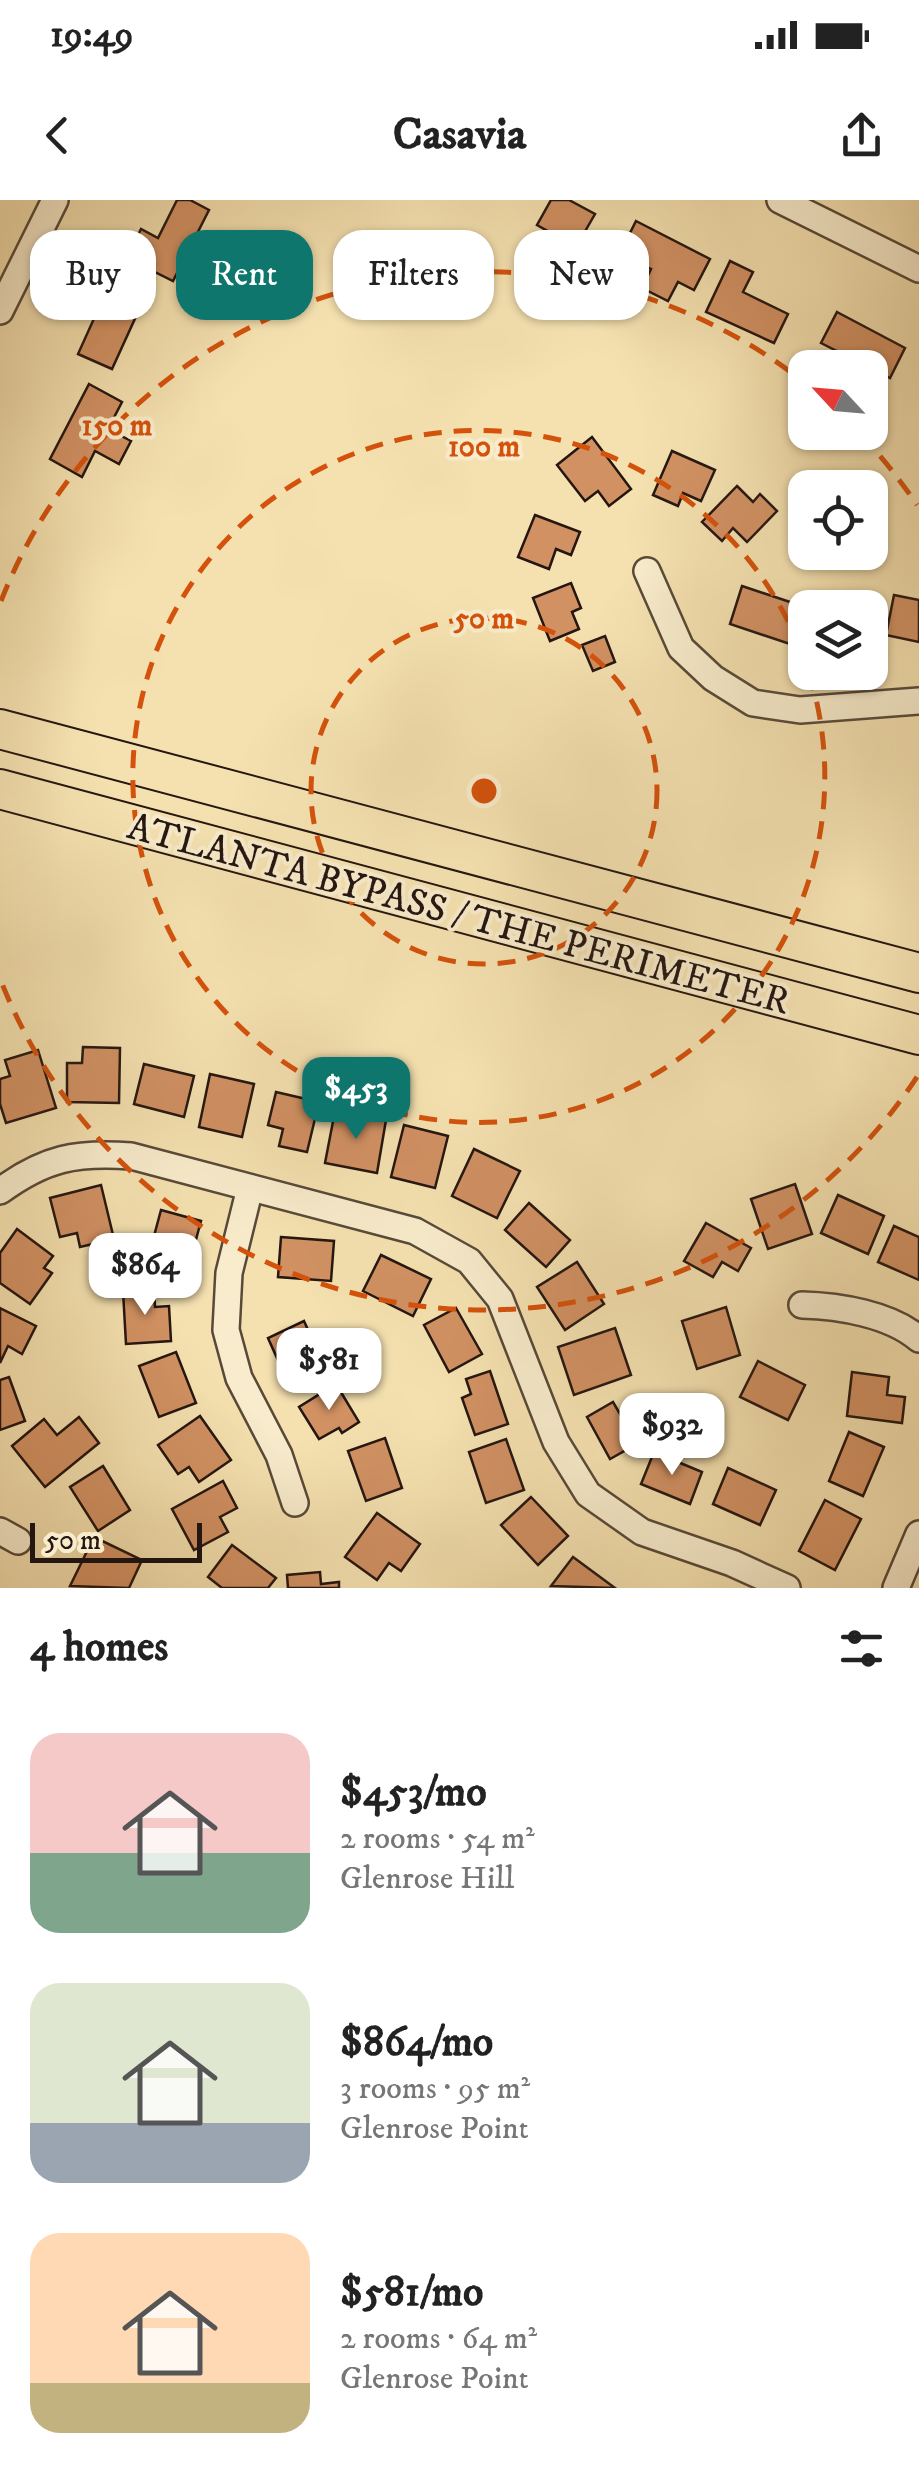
<!DOCTYPE html>
<html lang="en">
<head>
<meta charset="utf-8">
<style>
	:root { --surface:#fff; --page:#f2f2f2; --text:#222; --muted:#767676; --accent:#0f766e }
	body { margin:0; font-family:"IM FELL DW Pica",serif; background:var(--page); color:var(--text); height:100vh; display:flex; flex-direction:column; font-size:38px; white-space:nowrap }
	* { box-sizing:border-box; margin:0 }
	p { font-size:32px; color:var(--muted) }
	.icon { flex:none; width:55px; height:55px; fill:none; stroke:currentColor; stroke-width:2; stroke-linecap:round; stroke-linejoin:round }
	.map { position:relative; height:1388px; overflow:hidden }
	.side { display:flex; flex-direction:column; background:var(--surface); flex:1 }
	.side>* { flex:none }
	.guide { position:absolute; left:30px; top:30px; width:860px; height:90px; display:flex; gap:20px }
	.needle { width:65px; rotate:296deg }
	.tools { position:absolute; left:788px; top:150px; display:grid; gap:20px }
	.tools a { display:grid; place-items:center; width:100px; height:100px; border-radius:20px; background:var(--surface); box-shadow:0 2px 8px #0004; font-size:50px }
	.scale { position:absolute; left:30px; bottom:25px; width:172px; box-sizing:border-box; padding-left:10px; border:5px solid #241611; border-top:0; font-size:28px; line-height:35px; white-space:nowrap; color:#241611; -webkit-text-stroke:8px #f8eccc; paint-order:stroke }
	.price { position:absolute; translate:-50% -85px; padding:0 22px; border-radius:20px; background:#fff; color:#222; font-size:32px; line-height:65px; filter:drop-shadow(0 2px 5px #0008) }
	.price::after { content:''; position:absolute; left:50%; top:60px; width:30px; height:22px; margin-left:-15px; background:inherit; clip-path:polygon(0 0,100% 0,50% 100%) }
	.price.active { background:var(--accent); color:#fff }
	ul { padding:0; list-style:none }
	li { display:flex; align-items:center; gap:30px; height:250px; padding:0 30px }
	li span { display:grid; place-items:center; flex:none; width:280px; height:200px; border-radius:30px; color:#555 }
	li>.icon { margin-inline-start:auto }
	span .icon { width:120px; height:120px; fill:#fffc; stroke-width:1 }
	li b { font-size:42px }
	h2 { display:flex; justify-content:space-between; align-items:center; height:120px; padding:0 30px; font-size:42px }
	.pill { padding:0 35px; border-radius:30px; background:var(--surface); box-shadow:0 2px 8px #0004; font-size:35px; line-height:90px }
	.pill.active { background:var(--accent); color:#fff }
	.status { display:flex; justify-content:space-between; align-items:center; height:70px; padding:0 50px; background:var(--surface); direction:ltr }
	.status svg { height:28px; fill:currentColor }
	header { display:flex; justify-content:space-between; align-items:center; height:130px; padding:0 30px; background:var(--surface); font-size:45px; font-weight:700 }
	.map>svg:first-child { display:block }
	.building { fill:#d19163; stroke:#241611; stroke-width:2.5 }
	.lines { fill:none; stroke-linecap:round; stroke-linejoin:round }
	.minor-casing { stroke:#584939; stroke-width:30 }
	.highway-casing { stroke:#241611; stroke-width:42 }
	.minor { stroke:#f8eccc; stroke-width:25 }
	.highway { stroke:#f5e1b0; stroke-width:38 }
	.ring { fill:none; stroke:#d4520c; stroke-width:5; stroke-dasharray:18 12 }
	.labels { text-anchor:middle; stroke-width:8; stroke-linejoin:round; paint-order:stroke }
	.street-label { font-size:38px; fill:#241611; stroke:#f8eccc }
	.centre { fill:#d4520c; stroke:#f8eccc; stroke-width:5 }
	.ring-label { font-size:30px; text-anchor:middle; font-weight:bold; fill:#d4520c; stroke:#f8eccc; stroke-width:8; stroke-linejoin:round; paint-order:stroke }
</style>
</head>
<body>
<div class="status"><b>19:49</b><svg viewBox="0 0 49 12"><path d="M0 12V9h3v3zM5 12V6h3v6zM10 12V3h3v9zM15 12V0h3v12zM26 1h20v11H26zM47 4h2v5h-2z"/></svg></div>
<header><svg class="icon" aria-label="back" viewBox="0 0 24 24"><path d="M15 5l-7 7 7 7"/></svg>Casavia<svg class="icon" aria-label="share" viewBox="0 0 24 24"><path d="M12 15V3M7 8l5-5 5 5M5 13v7h14v-7"/></svg></header>
<div class="map">
<svg width="919" height="1388" viewBox="0 0 919 1388">
	<rect width="100%" height="100%" fill="#f5e1b0"/>
	<filter id="stains"><feTurbulence type="fractalNoise" baseFrequency=".002" numOctaves="4"/><feColorMatrix values="0 0 0 0 .2 0 0 0 0 .09 0 0 0 0 .02 0 0 0 .5 -.17"/></filter>
	<radialGradient id="worn" r=".72"><stop offset=".6" stop-color="#630" stop-opacity="0"/><stop offset="1" stop-color="#630" stop-opacity=".3"/></radialGradient>
	<g class="building">
		<path d="M 177,0 L 190,0 L 209,10 L 173,81 L 127,58 L 141,29 L 158,38 Z"/>
		<path d="M 551,0 L 569,0 L 595,14 L 576,47 L 537,25 Z"/>
		<path d="M 636,21 L 710,59 L 694,90 L 678,82 L 668,101 L 642,88 L 651,69 L 620,53 Z"/>
		<path d="M 730,61 L 753,72 L 743,92 L 788,114 L 774,143 L 706,112 Z"/>
		<path d="M 110,83 L 127,90 L 121,104 L 138,112 L 112,169 L 78,154 Z"/>
		<path d="M 837,112 L 905,148 L 890,178 L 821,143 Z"/>
		<path d="M 89,184 L 122,202 L 108,229 L 131,241 L 119,264 L 95,251 L 82,277 L 50,259 Z"/>
		<path d="M 592,237 L 631,289 L 609,306 L 598,291 L 585,301 L 557,265 Z"/>
		<path d="M 672,251 L 715,270 L 701,301 L 683,293 L 678,306 L 653,295 Z"/>
		<path d="M 737,286 L 753,302 L 760,294 L 777,311 L 747,342 L 733,328 L 722,341 L 702,322 Z"/>
		<path d="M 535,315 L 580,332 L 571,355 L 556,349 L 549,369 L 518,357 Z"/>
		<path d="M 571,383 L 581,408 L 572,412 L 579,429 L 550,441 L 533,398 Z"/>
		<path d="M 742,386 L 808,408 L 805,408 L 805,449 L 730,424 Z"/>
		<path d="M 894,395 L 919,400 L 919,442 L 886,435 Z"/>
		<path d="M 605,436 L 615,462 L 593,471 L 582,445 Z"/>
		<path d="M 83,847 L 120,848 L 119,903 L 67,902 L 67,863 L 82,863 Z"/>
		<path d="M 38,850 L 56,908 L 6,923 L 0,904 L 0,879 L 10,876 L 5,860 Z"/>
		<path d="M 144,864 L 194,876 L 184,917 L 134,904 Z"/>
		<path d="M 210,874 L 254,884 L 242,937 L 199,927 Z"/>
		<path d="M 276,892 L 319,902 L 307,952 L 279,946 L 283,929 L 268,925 Z"/>
		<path d="M 335,911 L 386,920 L 377,973 L 325,963 Z"/>
		<path d="M 404,925 L 448,936 L 435,988 L 391,977 Z"/>
		<path d="M 474,949 L 520,971 L 497,1018 L 452,996 Z"/>
		<path d="M 795,984 L 812,1034 L 768,1049 L 751,999 Z"/>
		<path d="M 101,985 L 114,1039 L 80,1047 L 77,1033 L 60,1037 L 50,998 Z"/>
		<path d="M 838,995 L 884,1016 L 868,1054 L 821,1033 Z"/>
		<path d="M 529,1003 L 570,1040 L 546,1067 L 505,1030 Z"/>
		<path d="M 161,1010 L 201,1021 L 187,1073 L 147,1062 Z"/>
		<path d="M 706,1023 L 751,1048 L 738,1071 L 722,1062 L 713,1077 L 684,1061 Z"/>
		<path d="M 894,1026 L 919,1037 L 919,1080 L 878,1062 Z"/>
		<path d="M 17,1029 L 53,1056 L 44,1068 L 52,1073 L 30,1104 L 0,1083 L 0,1053 Z"/>
		<path d="M 281,1037 L 334,1041 L 331,1081 L 278,1077 Z"/>
		<path d="M 381,1055 L 431,1079 L 413,1116 L 363,1091 Z"/>
		<path d="M 577,1062 L 604,1104 L 565,1130 L 537,1087 Z"/>
		<path d="M 154,1089 L 155,1107 L 169,1106 L 171,1141 L 126,1144 L 123,1091 Z"/>
		<path d="M 726,1107 L 740,1155 L 697,1169 L 682,1121 Z"/>
		<path d="M 0,1108 L 36,1126 L 22,1154 L 8,1146 L 0,1163 Z"/>
		<path d="M 456,1108 L 482,1154 L 449,1172 L 424,1125 Z"/>
		<path d="M 304,1121 L 326,1170 L 290,1187 L 268,1138 Z"/>
		<path d="M 615,1128 L 631,1175 L 574,1195 L 558,1147 Z"/>
		<path d="M 176,1152 L 196,1203 L 159,1217 L 139,1166 Z"/>
		<path d="M 758,1161 L 805,1185 L 788,1220 L 740,1197 Z"/>
		<path d="M 490,1171 L 508,1224 L 475,1235 L 462,1198 L 471,1194 L 466,1179 Z"/>
		<path d="M 852,1172 L 889,1177 L 887,1195 L 905,1197 L 902,1223 L 847,1216 Z"/>
		<path d="M 9,1177 L 25,1221 L 0,1230 L 0,1180 Z"/>
		<path d="M 336,1184 L 359,1222 L 342,1233 L 339,1228 L 319,1239 L 299,1207 Z"/>
		<path d="M 613,1202 L 620,1214 L 634,1206 L 651,1236 L 610,1259 L 587,1217 Z"/>
		<path d="M 200,1216 L 231,1260 L 199,1282 L 189,1267 L 178,1274 L 158,1245 Z"/>
		<path d="M 79,1217 L 99,1243 L 45,1287 L 12,1246 L 44,1219 L 57,1235 Z"/>
		<path d="M 849,1232 L 884,1247 L 863,1296 L 829,1281 Z"/>
		<path d="M 385,1238 L 402,1288 L 366,1301 L 348,1251 Z"/>
		<path d="M 506,1239 L 524,1290 L 486,1303 L 469,1252 Z"/>
		<path d="M 654,1252 L 702,1272 L 690,1304 L 641,1284 Z"/>
		<path d="M 103,1266 L 130,1310 L 98,1331 L 70,1287 Z"/>
		<path d="M 728,1268 L 776,1290 L 760,1325 L 713,1304 Z"/>
		<path d="M 223,1281 L 237,1308 L 220,1317 L 228,1332 L 194,1350 L 172,1309 Z"/>
		<path d="M 531,1297 L 568,1336 L 538,1365 L 501,1325 Z"/>
		<path d="M 825,1300 L 861,1319 L 835,1370 L 799,1351 Z"/>
		<path d="M 377,1313 L 420,1344 L 401,1371 L 389,1363 L 377,1380 L 345,1357 Z"/>
		<path d="M 94,1337 L 142,1360 L 129,1388 L 70,1386 Z"/>
		<path d="M 232,1345 L 276,1378 L 268,1388 L 222,1388 L 208,1377 Z"/>
		<path d="M 573,1357 L 615,1388 L 551,1386 Z"/>
		<path d="M 320,1372 L 321,1384 L 339,1382 L 339,1388 L 288,1388 L 287,1375 Z"/>
	</g>
	<g class="lines">
		<defs>
			<g id="minor">
				<path d="M 780,0 L 919,69"/>
				<path d="M 0,111 L 55,0"/>
				<path d="M 647,371 L 681,448 L 713,478 L 753,503 L 800,510 L 919,501"/>
				<path d="M 250,988 L 229,1073 L 226,1130 L 239,1178 L 279,1255 L 295,1303"/>
				<path d="M 0,991 C 45,958 76,952 131,956 L 415,1031 L 469,1061 L 500,1099 L 556,1242 L 588,1294 L 642,1332 L 732,1363 L 787,1388"/>
				<path d="M 802,1105 C 839,1106 890,1114 919,1139"/>
				<path d="M 0,1331 L 18,1341"/>
				<path d="M 896,1388 L 919,1334"/>
			</g>
			<g id="highway">
				<path d="M 0,529 L 919,773"/>
				<path d="M 0,589 L 919,835"/>
			</g>
		</defs>
		<use href="#minor" class="minor-casing"/>
		<use href="#highway" class="highway-casing"/>
		<use href="#minor" class="minor"/>
		<use href="#highway" class="highway"/>
	</g>
	<g class="ring">
		<circle cx="484" cy="591" r="173"/>
		<path d="M809 473A346 346 0 1 1 805 461"/>
		<path d="M917 877A519 519 0 0 1 1 781M1 401A519 519 0 0 1 804 182M860 234A519 519 0 0 1 917 305"/>
	</g>
	<g class="labels">
		<g class="street-label">
			<text transform="translate(459 713) rotate(15)" y="13">ATLANTA BYPASS / THE PERIMETER</text>
		</g>
	</g>
	<circle cx="484" cy="591" r="15" class="centre"/>
	<g class="ring-label">
		<text x="117" y="235">150 m</text>
		<text x="484" y="256">100 m</text>
		<text x="484" y="428">50 m</text>
	</g>
	<rect width="100%" height="100%" filter="url(#stains)"/>
	<rect width="100%" height="100%" fill="url(#worn)"/>
</svg>
<div class="tools">
<a><svg class="needle" viewBox="-14 -14 28 28"><path d="M0-13l5 13h-10z" fill="#e53935"/><path d="M0 13l5-13h-10z" fill="#767676"/></svg></a>
<a><svg class="icon" aria-label="locate" viewBox="0 0 24 24"><circle cx="12" cy="12" r="6"/><path d="M12 2v4M12 18v4M2 12h4M18 12h4"/></svg></a>
<a><svg class="icon" aria-label="layers" viewBox="0 0 24 24"><path d="M12 4l9 5-9 5-9-5zM3 14l9 5 9-5"/></svg></a>
</div>
<div class="scale">50 m</div>
<b class="price active" style="left:356px;top:942px">$453</b>
<b class="price" style="left:145px;top:1118px">$864</b>
<b class="price" style="left:329px;top:1213px">$581</b>
<b class="price" style="left:672px;top:1278px">$932</b>
<div class="guide">
<a class="pill">Buy</a>
<a class="pill active">Rent</a>
<a class="pill">Filters</a>
<a class="pill">New</a>
</div>
</div>
<section class="side">
<h2>4 homes<svg class="icon" aria-label="filters" viewBox="0 0 24 24"><path d="M4 7h16M4 17h16"/><circle cx="9" cy="7" r="2"/><circle cx="15" cy="17" r="2"/></svg></h2>
<ul>
<li><span style="background:linear-gradient(#f6c9c9 60%,#7fa58c 0)"><svg class="icon" aria-label="home" viewBox="0 0 24 24"><path d="M3 11l9-7 9 7M6 9v11h12V9"/></svg></span><div><b>$453/mo</b><p>2 rooms · 54 m²</p><p>Glenrose Hill</p></div></li>
<li><span style="background:linear-gradient(#dfe7d0 70%,#9aa5b1 0)"><svg class="icon" aria-label="home" viewBox="0 0 24 24"><path d="M3 11l9-7 9 7M6 9v11h12V9"/></svg></span><div><b>$864/mo</b><p>3 rooms · 95 m²</p><p>Glenrose Point</p></div></li>
<li><span style="background:linear-gradient(#ffd9b3 75%,#c2b280 0)"><svg class="icon" aria-label="home" viewBox="0 0 24 24"><path d="M3 11l9-7 9 7M6 9v11h12V9"/></svg></span><div><b>$581/mo</b><p>2 rooms · 64 m²</p><p>Glenrose Point</p></div></li>
</ul>
</section>
</body>
</html>
